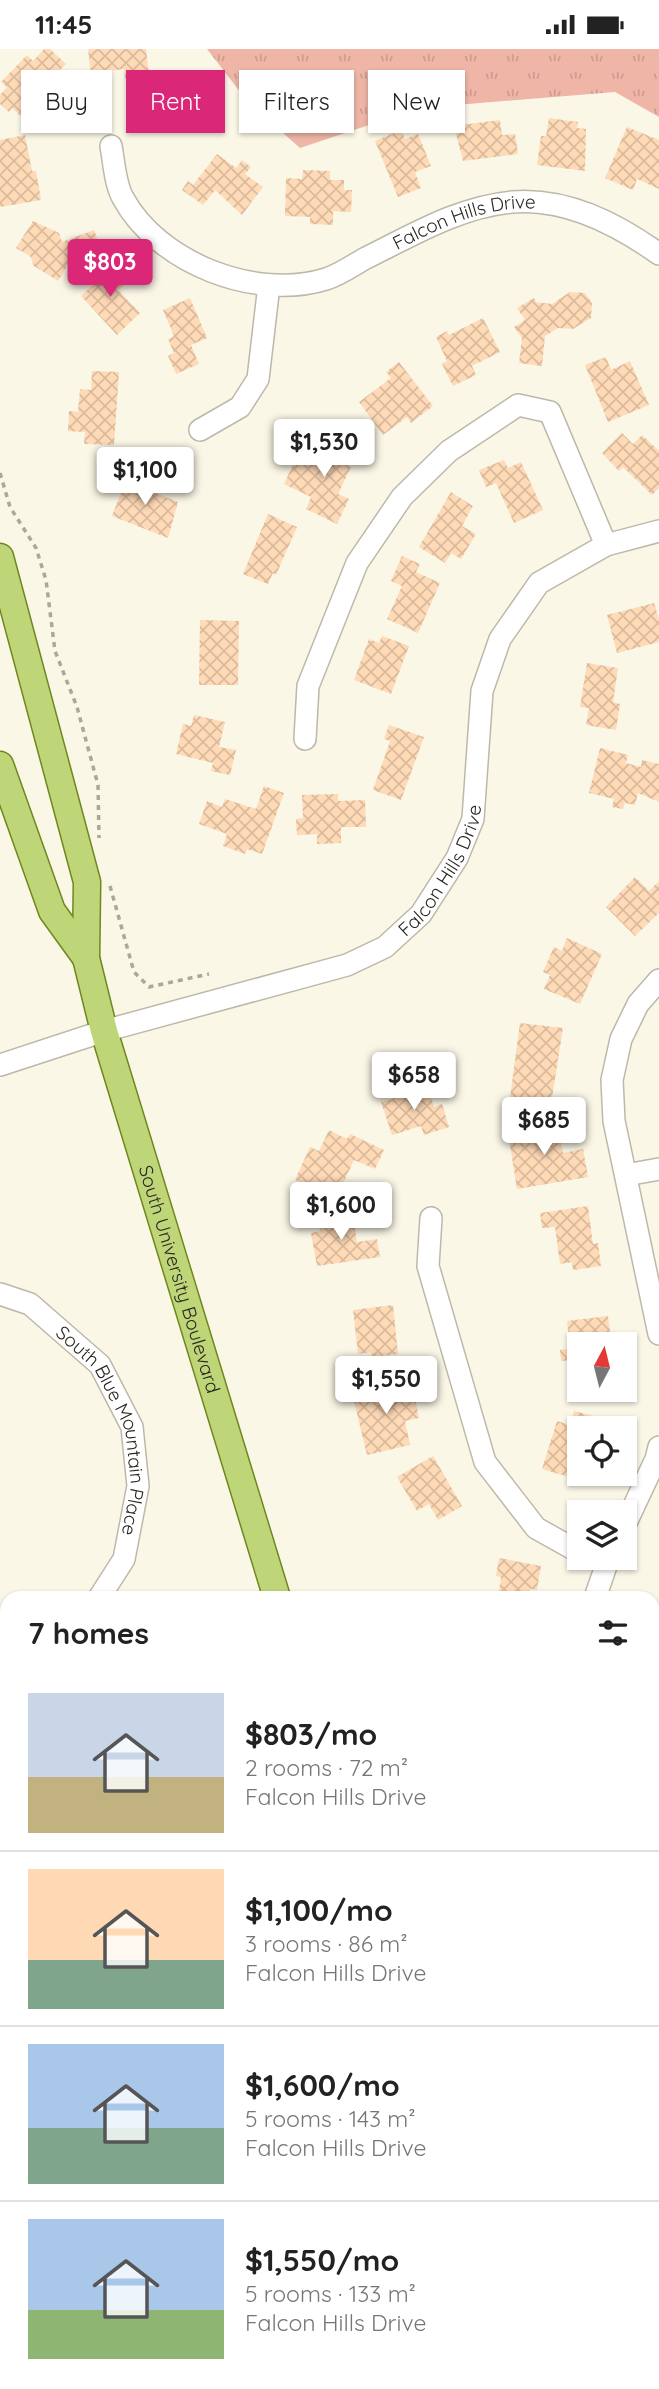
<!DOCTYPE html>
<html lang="en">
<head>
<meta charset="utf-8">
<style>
	:root { --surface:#fff; --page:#f2f2f2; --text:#222; --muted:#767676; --line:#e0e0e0; --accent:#db2777 }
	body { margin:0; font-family:Quicksand,sans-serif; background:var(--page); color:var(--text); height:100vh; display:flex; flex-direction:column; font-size:26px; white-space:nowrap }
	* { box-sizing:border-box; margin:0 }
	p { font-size:23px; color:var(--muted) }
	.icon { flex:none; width:38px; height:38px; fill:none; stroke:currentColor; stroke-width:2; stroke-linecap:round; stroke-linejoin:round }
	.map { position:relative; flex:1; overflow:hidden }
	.details { position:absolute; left:0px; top:1542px; width:660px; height:800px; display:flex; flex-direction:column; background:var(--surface); border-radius:21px 21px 0 0; box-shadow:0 2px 5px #0004 }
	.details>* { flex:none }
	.top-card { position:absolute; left:21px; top:21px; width:618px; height:63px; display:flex; gap:14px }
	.needle { width:46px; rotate:7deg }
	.buttons { position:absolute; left:567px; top:1283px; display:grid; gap:14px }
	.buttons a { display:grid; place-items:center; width:70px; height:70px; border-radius:0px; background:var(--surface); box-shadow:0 2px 5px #0004; font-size:35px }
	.price { position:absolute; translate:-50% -60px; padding:0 16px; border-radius:7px; background:#fff; color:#222; font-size:23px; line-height:46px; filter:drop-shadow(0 2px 4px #0008) }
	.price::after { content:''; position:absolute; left:50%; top:42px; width:21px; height:16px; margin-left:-10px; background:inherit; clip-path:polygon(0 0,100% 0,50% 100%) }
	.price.selected { background:var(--accent); color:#fff }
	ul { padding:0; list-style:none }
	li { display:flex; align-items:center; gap:21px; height:175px; padding:0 28px }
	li+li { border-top:2px solid var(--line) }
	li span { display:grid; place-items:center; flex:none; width:196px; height:140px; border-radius:0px; color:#555 }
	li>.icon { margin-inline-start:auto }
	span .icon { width:84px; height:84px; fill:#fffc; stroke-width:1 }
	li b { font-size:30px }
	h2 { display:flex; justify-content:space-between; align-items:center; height:84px; padding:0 28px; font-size:30px }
	.chip { padding:0 24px; border-radius:0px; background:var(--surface); box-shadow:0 2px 5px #0004; font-size:24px; line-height:63px }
	.chip.selected { background:var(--accent); color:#fff }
	.status { display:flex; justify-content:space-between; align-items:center; height:49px; padding:0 35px; background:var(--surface); direction:ltr }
	.status svg { height:19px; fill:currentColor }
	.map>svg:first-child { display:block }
	.grass { fill:url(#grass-tufts) }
	.building { fill:url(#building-cross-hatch) }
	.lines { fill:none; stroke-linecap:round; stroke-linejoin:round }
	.minor-casing { stroke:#bdb8a9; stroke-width:24 }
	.major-casing { stroke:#6f871f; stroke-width:29 }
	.path { stroke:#aaa79b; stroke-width:3.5; stroke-dasharray:5 5; stroke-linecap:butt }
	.minor { stroke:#fff; stroke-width:21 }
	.major { stroke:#bfd678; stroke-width:26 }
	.labels { text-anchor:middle; stroke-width:5; stroke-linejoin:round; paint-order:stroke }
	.street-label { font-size:19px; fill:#292721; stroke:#fbf7e7 }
</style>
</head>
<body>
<div class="status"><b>11:45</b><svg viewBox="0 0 49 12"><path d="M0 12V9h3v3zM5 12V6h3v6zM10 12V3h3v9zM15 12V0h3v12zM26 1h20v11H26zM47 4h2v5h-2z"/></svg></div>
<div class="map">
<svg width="659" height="2340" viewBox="0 0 659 2340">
	<defs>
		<pattern id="grass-tufts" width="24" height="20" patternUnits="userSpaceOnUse" patternTransform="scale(1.75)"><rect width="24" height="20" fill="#efb6a7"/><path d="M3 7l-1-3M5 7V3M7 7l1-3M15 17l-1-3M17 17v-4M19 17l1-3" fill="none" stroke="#cd9c8f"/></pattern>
		<pattern id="building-cross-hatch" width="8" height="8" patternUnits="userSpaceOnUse" patternTransform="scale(1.75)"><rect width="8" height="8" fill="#ffdab7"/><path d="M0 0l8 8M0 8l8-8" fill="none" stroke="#dbbb9d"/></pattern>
	</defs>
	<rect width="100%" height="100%" fill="#fbf7e7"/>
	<path class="grass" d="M 207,0 L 659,0 L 659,68 L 615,43 L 420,59 L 300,99 L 248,53 Z"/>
	<g class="building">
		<path d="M 44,0 L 50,0 L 66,15 L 58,23 L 67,32 L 27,73 L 12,59 L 9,63 L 0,55 L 0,46 L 7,38 L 1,33 L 27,6 L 33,12 Z"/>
		<path d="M 88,0 L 146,0 L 149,26 L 125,29 L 124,20 L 91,25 Z"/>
		<path d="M 191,35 L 214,67 L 191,83 L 186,75 L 178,80 L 171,70 L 164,75 L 149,54 L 164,43 L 169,50 Z"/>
		<path d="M 549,69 L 578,73 L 577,79 L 586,80 L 585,122 L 537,116 L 541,87 L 546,87 Z"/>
		<path d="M 500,71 L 502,86 L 515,85 L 518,105 L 463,112 L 454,77 Z"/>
		<path d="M 627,78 L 659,91 L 659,140 L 637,130 L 633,141 L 605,129 Z"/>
		<path d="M 401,81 L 405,90 L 418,85 L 431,117 L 415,123 L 421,139 L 398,148 L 375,92 Z"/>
		<path d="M 25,86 L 32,122 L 36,122 L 41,151 L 0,158 L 0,91 Z"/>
		<path d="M 217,105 L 236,119 L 242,111 L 251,118 L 245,125 L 263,138 L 242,166 L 215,141 L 203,156 L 182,141 L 188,132 L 193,136 Z"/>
		<path d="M 303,121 L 330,122 L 330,131 L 344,131 L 344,141 L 352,141 L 351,163 L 333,162 L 333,176 L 310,175 L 310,168 L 285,167 L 286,129 L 302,130 Z"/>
		<path d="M 33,172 L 59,184 L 62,193 L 94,181 L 101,200 L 70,212 L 58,232 L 34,217 L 30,207 L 16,199 Z"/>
		<path d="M 107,213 L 127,233 L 118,241 L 140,264 L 117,286 L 81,247 L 95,234 L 90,229 Z"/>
		<path d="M 570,243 L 585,244 L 592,254 L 591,269 L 573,280 L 558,279 L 545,287 L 542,317 L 519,314 L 522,289 L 514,278 L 525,271 L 517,259 L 534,249 L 536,253 L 552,255 Z"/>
		<path d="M 190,249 L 207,289 L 191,296 L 199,315 L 176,325 L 168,307 L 174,304 L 168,290 L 174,287 L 163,261 Z"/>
		<path d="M 483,269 L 500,303 L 472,317 L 476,326 L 453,337 L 442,315 L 447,312 L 436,288 L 447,282 L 449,286 Z"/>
		<path d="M 606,308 L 611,321 L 630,312 L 649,356 L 608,373 L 585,316 Z"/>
		<path d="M 399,313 L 433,357 L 411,374 L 407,368 L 383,386 L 359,353 L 391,329 L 386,323 Z"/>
		<path d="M 92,322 L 119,323 L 114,396 L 84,395 L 85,383 L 68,382 L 69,362 L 78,363 L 80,340 L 91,341 Z"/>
		<path d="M 334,380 L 349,387 L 344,398 L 348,400 L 342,414 L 351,418 L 338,445 L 349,450 L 337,475 L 306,460 L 311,448 L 284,435 L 294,413 L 302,417 L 307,406 L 320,411 Z"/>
		<path d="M 622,384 L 633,395 L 642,386 L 659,402 L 659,439 L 652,446 L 623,418 L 619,422 L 602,404 Z"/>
		<path d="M 504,411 L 508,419 L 521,413 L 543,461 L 514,474 L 496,434 L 486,438 L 479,421 Z"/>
		<path d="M 128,426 L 155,437 L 153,443 L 178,453 L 168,489 L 112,467 Z"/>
		<path d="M 451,443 L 473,457 L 462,477 L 476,485 L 461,510 L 451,504 L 445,514 L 419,498 Z"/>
		<path d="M 268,465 L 297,478 L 276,526 L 273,524 L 268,535 L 243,525 Z"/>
		<path d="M 402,507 L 420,515 L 416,523 L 440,534 L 418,584 L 387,570 L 402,537 L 391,532 Z"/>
		<path d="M 654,554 L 659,570 L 659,593 L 617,604 L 607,566 Z"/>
		<path d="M 200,571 L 239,572 L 238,636 L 199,636 Z"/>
		<path d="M 382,587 L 409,597 L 391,645 L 354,631 L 369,590 L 379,594 Z"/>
		<path d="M 587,614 L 618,619 L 613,653 L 620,655 L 616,681 L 586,676 L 589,659 L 580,658 Z"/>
		<path d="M 194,666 L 225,673 L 219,698 L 236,701 L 230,726 L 211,722 L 213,714 L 176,705 L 183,675 L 191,677 Z"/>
		<path d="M 389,676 L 424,688 L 401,751 L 373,741 L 390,692 L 384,690 Z"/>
		<path d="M 600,699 L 628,706 L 626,714 L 641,718 L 642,711 L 659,715 L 659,753 L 638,744 L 635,756 L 625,754 L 623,760 L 612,758 L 614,750 L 589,744 Z"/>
		<path d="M 264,737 L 284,744 L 262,805 L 247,800 L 245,805 L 223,797 L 227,785 L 199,775 L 207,752 L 222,758 L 225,750 L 256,760 Z"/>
		<path d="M 338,745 L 338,752 L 365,751 L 366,778 L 341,778 L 341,794 L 317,795 L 317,785 L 297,786 L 296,770 L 303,769 L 302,746 Z"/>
		<path d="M 635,828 L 649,842 L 659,832 L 659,864 L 635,887 L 606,858 Z"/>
		<path d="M 567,889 L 602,905 L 580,955 L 544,940 L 550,926 L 543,923 L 554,898 L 562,902 Z"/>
		<path d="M 520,974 L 563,979 L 551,1055 L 510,1049 Z"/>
		<path d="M 427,1035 L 434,1058 L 442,1055 L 449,1078 L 424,1086 L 421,1077 L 392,1086 L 381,1053 L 393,1050 L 391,1045 Z"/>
		<path d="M 557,1070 L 563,1104 L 583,1100 L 588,1128 L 517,1140 L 509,1090 L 523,1088 L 521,1076 Z"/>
		<path d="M 329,1081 L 347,1090 L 350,1085 L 384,1101 L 375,1120 L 354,1111 L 338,1145 L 324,1138 L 322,1143 L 295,1131 L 310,1098 L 319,1102 Z"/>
		<path d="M 588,1157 L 593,1195 L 598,1194 L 601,1217 L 573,1221 L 572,1213 L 560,1215 L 555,1178 L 542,1179 L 540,1164 Z"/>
		<path d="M 352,1164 L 357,1193 L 377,1190 L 380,1208 L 317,1217 L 311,1184 L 320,1182 L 318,1169 Z"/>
		<path d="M 393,1256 L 398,1305 L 371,1308 L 371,1303 L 358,1305 L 353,1261 Z"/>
		<path d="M 608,1267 L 611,1290 L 603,1291 L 604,1295 L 579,1295 L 579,1328 L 574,1328 L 572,1311 L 561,1312 L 560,1301 L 570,1300 L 567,1272 Z"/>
		<path d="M 411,1330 L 419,1369 L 405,1372 L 410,1396 L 367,1406 L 352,1344 Z"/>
		<path d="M 574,1362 L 593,1367 L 589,1379 L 579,1379 L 579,1424 L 589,1424 L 586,1433 L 542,1420 L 557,1372 L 570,1376 Z"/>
		<path d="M 433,1407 L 462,1457 L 438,1471 L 429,1455 L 417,1462 L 397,1428 Z"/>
		<path d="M 499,1509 L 541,1517 L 537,1541 L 530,1540 L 529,1549 L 498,1549 L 501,1528 L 496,1527 Z"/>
		<path d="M 0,1794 L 7,1796 L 7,1839 L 0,1838 Z"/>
		<path d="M 7,1942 L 7,1987 L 0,1989 L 0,1944 Z"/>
		<path d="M 659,2020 L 659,2066 L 653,2063 L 653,2033 Z"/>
	</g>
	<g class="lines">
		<defs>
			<g id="minor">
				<path id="s1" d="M 111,97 C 114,113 115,135 123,149 C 158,214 256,252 326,230 C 339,226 352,217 364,210 C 411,187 458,158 512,153 C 566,148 617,175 659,205"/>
				<path d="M 200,381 L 240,358 L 258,330 L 269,236"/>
				<path d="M 305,690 L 308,637 L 357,514 L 402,448 L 449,402 L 518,356 L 550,363 L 606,496"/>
				<path d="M 659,931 L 638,955 L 621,990 L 612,1031 L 614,1072 L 659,1285"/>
				<path id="s2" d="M 0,1016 L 104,982 L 347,916 L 385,898 L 421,865 L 457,809 L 473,770 L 482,642 L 500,590 L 539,534 L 606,496 L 659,482"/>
				<path d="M 626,1126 L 659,1120"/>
				<path d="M 431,1169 L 428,1217 L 485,1413 L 536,1479 L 579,1503"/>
				<path id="s3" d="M 0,1245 L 30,1255 L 100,1316 L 132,1378 L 138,1437 L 124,1510 L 99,1549"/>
				<path d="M 625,1476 L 656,1410 L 659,1398"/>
				<path d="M 595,1549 L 609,1508"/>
				<path d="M 0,1595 L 7,1599"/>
				<path d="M 0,1910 L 7,1905"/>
				<path d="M 653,1932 L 659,1938"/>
				<path d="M 0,2185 L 7,2245"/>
				<path d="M 653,2248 L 659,2247"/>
				<path d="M 22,2334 L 25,2340"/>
				<path d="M 405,2340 L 418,2334"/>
			</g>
			<g id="major">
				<path id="s4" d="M 0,508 L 87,833 L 86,909 L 104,982 L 277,1549"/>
				<path d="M 0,716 L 52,862 L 86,909"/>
				<path d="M 522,2334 L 524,2340"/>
			</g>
		</defs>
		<use href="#minor" class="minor-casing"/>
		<use href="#major" class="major-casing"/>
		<g class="path">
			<path d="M 0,424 L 10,458 L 36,499 L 46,531 L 55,602 L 77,658 L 98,736 L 99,789"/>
			<path d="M 110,837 L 134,923 L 149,938 L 209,925"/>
			<path d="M 0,1764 L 7,1759"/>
		</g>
		<use href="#minor" class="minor"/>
		<use href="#major" class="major"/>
	</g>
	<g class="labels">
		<g class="street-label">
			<text dy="7" stroke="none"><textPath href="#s1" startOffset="439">Falcon Hills Drive</textPath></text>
			<text dy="7" stroke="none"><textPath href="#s2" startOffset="500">Falcon Hills Drive</textPath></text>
			<text dy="7" stroke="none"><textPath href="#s4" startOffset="747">South University Boulevard</textPath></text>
			<text dy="7" stroke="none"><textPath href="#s3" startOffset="187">South Blue Mountain Place</textPath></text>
		</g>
	</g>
</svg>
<div class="buttons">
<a><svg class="needle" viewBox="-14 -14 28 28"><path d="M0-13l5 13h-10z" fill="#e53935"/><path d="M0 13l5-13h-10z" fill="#767676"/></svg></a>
<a><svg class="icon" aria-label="locate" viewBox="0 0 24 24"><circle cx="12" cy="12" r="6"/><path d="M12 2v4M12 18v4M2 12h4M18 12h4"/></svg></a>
<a><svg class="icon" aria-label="layers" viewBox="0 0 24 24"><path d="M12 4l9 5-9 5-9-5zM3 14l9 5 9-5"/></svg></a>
</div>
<b class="price selected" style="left:110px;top:250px">$803</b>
<b class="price" style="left:324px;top:430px">$1,530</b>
<b class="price" style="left:145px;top:458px">$1,100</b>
<b class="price" style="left:414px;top:1063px">$658</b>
<b class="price" style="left:544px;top:1108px">$685</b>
<b class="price" style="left:341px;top:1193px">$1,600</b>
<b class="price" style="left:386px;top:1367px">$1,550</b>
<div class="top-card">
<a class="chip">Buy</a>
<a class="chip selected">Rent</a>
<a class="chip">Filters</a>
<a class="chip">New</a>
</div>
<section class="details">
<h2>7 homes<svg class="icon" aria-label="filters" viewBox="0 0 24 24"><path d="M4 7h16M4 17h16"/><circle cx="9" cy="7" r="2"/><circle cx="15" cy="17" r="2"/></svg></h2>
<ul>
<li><span style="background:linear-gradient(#c9d6e8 60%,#c2b280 0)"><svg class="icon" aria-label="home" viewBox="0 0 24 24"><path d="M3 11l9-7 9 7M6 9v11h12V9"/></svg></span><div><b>$803/mo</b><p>2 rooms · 72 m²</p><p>Falcon Hills Drive</p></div></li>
<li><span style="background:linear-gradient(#ffd9b3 65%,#7fa58c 0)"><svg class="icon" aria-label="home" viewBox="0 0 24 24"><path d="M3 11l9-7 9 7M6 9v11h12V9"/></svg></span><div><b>$1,100/mo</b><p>3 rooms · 86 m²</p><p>Falcon Hills Drive</p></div></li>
<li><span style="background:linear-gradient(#a9c7e8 60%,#7fa58c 0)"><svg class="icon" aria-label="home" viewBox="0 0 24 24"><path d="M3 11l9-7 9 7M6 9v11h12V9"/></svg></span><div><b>$1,600/mo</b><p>5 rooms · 143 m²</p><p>Falcon Hills Drive</p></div></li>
<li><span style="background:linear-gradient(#a9c7e8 65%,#8fb573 0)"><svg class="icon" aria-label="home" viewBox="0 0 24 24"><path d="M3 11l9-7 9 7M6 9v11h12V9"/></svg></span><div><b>$1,550/mo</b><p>5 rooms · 133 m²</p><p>Falcon Hills Drive</p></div></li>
</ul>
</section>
</div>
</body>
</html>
